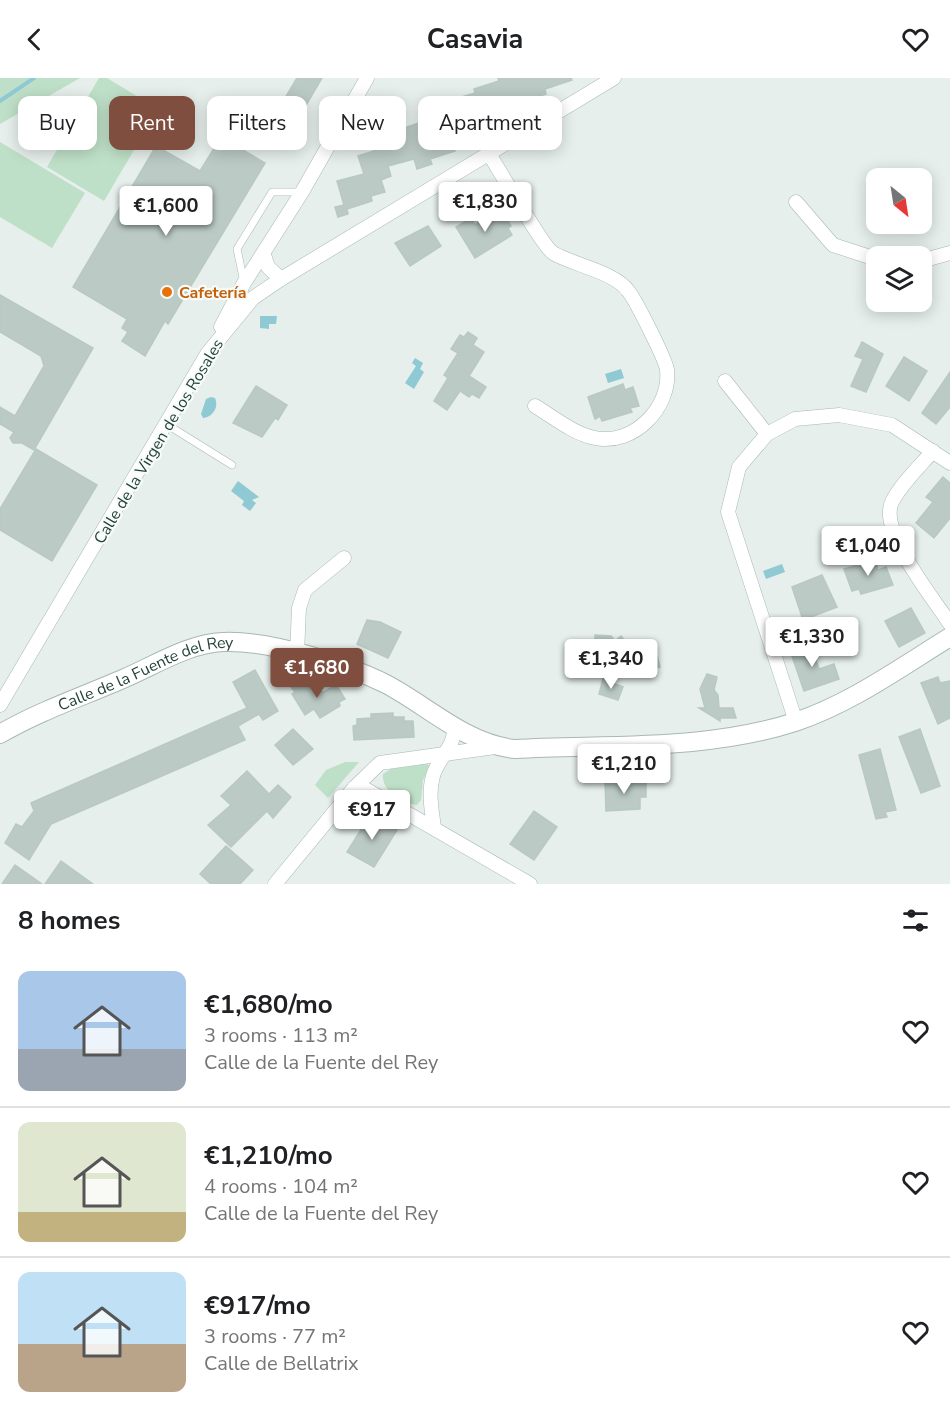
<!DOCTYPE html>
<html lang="en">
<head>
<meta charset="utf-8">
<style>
	:root { --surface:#fff; --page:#f6f6f6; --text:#202124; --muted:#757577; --line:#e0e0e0; --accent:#7f4e3f }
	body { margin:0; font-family:"Nunito Sans",sans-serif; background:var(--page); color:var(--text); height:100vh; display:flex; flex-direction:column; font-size:22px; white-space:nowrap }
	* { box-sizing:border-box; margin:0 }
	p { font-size:20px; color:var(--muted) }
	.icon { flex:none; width:33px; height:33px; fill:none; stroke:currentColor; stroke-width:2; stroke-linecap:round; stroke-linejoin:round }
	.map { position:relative; height:806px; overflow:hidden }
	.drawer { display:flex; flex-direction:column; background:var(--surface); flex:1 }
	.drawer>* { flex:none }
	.top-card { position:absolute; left:18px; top:18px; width:600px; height:54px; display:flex; gap:12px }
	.needle { width:39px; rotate:150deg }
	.fabs { position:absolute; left:866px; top:90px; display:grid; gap:12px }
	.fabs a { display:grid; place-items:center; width:66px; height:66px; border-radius:12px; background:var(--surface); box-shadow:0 3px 15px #0003; font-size:30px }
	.price { position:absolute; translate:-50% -51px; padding:0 14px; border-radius:6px; background:#fff; color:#222; font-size:20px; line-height:39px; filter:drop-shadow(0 2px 3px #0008) }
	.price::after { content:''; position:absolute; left:50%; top:36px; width:18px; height:14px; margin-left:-9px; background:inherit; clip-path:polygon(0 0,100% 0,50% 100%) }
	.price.selected { background:var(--accent); color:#fff }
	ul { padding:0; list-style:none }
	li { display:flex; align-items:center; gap:18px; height:150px; padding:0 18px }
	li+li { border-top:2px solid var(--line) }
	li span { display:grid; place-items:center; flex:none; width:168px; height:120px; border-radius:12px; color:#555 }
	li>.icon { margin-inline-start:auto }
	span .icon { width:72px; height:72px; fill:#fffc; stroke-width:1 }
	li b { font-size:26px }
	h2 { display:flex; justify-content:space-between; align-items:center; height:72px; padding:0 18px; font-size:26px }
	.pill { padding:0 21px; border-radius:12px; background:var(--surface); box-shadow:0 3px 15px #0003; font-size:21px; line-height:54px }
	.pill.selected { background:var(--accent); color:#fff }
	header { display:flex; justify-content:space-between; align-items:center; height:78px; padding:0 18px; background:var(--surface); font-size:27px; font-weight:700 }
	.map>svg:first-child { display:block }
	.green { fill:#bfe0c8 }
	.water { fill:#8ec9d4 }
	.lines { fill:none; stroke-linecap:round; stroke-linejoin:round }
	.stream { stroke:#8ec9d4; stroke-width:4 }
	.building { fill:#bbcac4; stroke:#b8c9c2; stroke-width:1.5 }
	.service-casing { stroke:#a8b8b2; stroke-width:8 }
	.minor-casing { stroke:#a8b8b2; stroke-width:15 }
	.tertiary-casing { stroke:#a8b8b2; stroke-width:20 }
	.service { stroke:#fff; stroke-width:7 }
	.minor { stroke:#fff; stroke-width:14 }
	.tertiary { stroke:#fff; stroke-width:18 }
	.food-dot { fill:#e8710a; stroke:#f7fbf9; stroke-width:2 }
	.labels { text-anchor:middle; stroke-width:4.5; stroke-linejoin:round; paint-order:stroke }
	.food-label { font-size:16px; font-weight:bold; fill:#c56008; stroke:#f7fbf9; text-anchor:start }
	.street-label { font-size:16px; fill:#24423a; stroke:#f7fbf9 }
</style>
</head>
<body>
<header><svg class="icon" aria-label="back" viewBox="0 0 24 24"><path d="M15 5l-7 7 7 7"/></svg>Casavia<svg class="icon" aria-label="heart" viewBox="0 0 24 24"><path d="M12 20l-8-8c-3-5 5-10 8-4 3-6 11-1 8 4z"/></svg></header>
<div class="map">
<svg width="950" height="806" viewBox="0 0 950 806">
	<rect width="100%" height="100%" fill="#e6efeb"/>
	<g class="green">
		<path d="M 0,0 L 80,0 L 0,46 Z"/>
		<path d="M 99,0 L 107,0 L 158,31 L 104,123 L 47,89 Z"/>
		<path d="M 0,64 L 85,115 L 52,170 L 0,139 Z"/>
		<path d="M 345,684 L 359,684 L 328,720 L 315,707 L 326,692 Z"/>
		<path d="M 427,686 L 431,689 L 423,702 L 421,722 L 417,727 C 401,725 381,712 383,696 L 391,691 Z"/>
	</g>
	<g class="water">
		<path d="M 260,238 L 277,238 L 276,246 L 269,246 L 269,251 L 260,250 Z"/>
		<path d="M 415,280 L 423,285 L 420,291 L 424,294 L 414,311 L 405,305 L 416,288 L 412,285 Z"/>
		<path d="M 621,291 L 624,300 L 608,305 L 605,296 Z"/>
		<path d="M 211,319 L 215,320 C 219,329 213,339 203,340 L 201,336 L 206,321 Z"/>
		<path d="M 238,403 L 259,419 L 252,422 L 256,425 L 250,433 L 242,427 L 244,423 L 231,413 Z"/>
		<path d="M 782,486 L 785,494 L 766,501 L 763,493 Z"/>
		<path d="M 841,545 L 844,552 L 828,559 L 824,551 Z"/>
	</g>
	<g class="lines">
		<path class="stream" d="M 0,23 L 34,0"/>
	</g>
	<g class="building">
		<path d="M 297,0 L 322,0 L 301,36 L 282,25 Z"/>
		<path d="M 498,0 L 571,0 L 572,2 L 545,11 L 546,16 L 522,24 L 524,30 L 499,40 L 501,45 L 477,53 L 478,58 L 453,67 L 455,73 L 430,81 L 432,86 L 417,91 L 414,81 L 388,88 L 391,98 L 381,102 L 385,114 L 371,118 L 372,123 L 347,131 L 348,136 L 338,139 L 335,129 L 344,127 L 337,103 L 364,96 L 358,78 L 383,70 L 380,64 L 406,56 L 404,50 L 428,42 L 426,36 L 453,28 L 451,22 L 475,15 L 474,11 L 499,3 Z"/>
		<path d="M 221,59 L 265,85 L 168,246 L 165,243 L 145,278 L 122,263 L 128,254 L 122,250 L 127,241 L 73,209 L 156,68 L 200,93 Z"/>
		<path d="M 501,131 L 511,148 L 508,150 L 512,157 L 475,180 L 456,149 L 471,140 L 475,147 Z"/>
		<path d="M 428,148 L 441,168 L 410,188 L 395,165 Z"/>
		<path d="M 0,217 L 93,270 L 34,372 L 22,365 L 13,365 L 10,360 L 14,354 L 0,346 L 0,329 L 15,338 L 44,288 L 41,278 L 0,254 Z"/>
		<path d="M 468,254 L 477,260 L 473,267 L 484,274 L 469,298 L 486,309 L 479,320 L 472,316 L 469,319 L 460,313 L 447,332 L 434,323 L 448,300 L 444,297 L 458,275 L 451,271 L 460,257 L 464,259 Z"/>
		<path d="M 862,264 L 883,276 L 866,314 L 851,308 L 863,281 L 855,278 Z"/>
		<path d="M 904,279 L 927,293 L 909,323 L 886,308 Z"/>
		<path d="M 950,294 L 950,329 L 936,346 L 922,335 Z"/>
		<path d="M 623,306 L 625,312 L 633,309 L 639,328 L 630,330 L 632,334 L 602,343 L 600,338 L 595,341 L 588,319 Z"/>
		<path d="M 256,308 L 287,327 L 278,342 L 275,340 L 262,359 L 233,345 Z"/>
		<path d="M 36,371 L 97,407 L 52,483 L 0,452 L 0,431 Z"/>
		<path d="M 943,399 L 950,405 L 950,440 L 934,460 L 916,445 L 933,424 L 926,419 Z"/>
		<path d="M 875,482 L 878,492 L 886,489 L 893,507 L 861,516 L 859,511 L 852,513 L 844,491 Z"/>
		<path d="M 822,497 L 837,529 L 803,542 L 792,509 Z"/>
		<path d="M 911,530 L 925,555 L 899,569 L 885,543 Z"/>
		<path d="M 367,542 L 380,544 L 401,554 L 388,580 L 357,566 Z"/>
		<path d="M 595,557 L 611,558 L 615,563 L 621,558 L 635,575 L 655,571 L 660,589 L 604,600 L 613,570 L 595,570 Z"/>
		<path d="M 809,562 L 819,591 L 834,586 L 839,601 L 804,613 L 792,578 L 798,576 L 795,567 Z"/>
		<path d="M 255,592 L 278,633 L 263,642 L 259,636 L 238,648 L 245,662 L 51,746 L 29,782 L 5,765 L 16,746 L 22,749 L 34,733 L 31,725 L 247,630 L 233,604 Z"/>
		<path d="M 707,596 L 717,599 L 714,612 L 718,617 L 719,630 L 733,630 L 736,640 L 720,640 L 720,643 L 699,630 L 705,630 L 700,611 Z"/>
		<path d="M 938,599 L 940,605 L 950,603 L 950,640 L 938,646 L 921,605 Z"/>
		<path d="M 603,601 L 623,609 L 618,622 L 599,616 Z"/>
		<path d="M 302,602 L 308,602 L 313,611 L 318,613 L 324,614 L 332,609 L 338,610 L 345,621 L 339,624 L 340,628 L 320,640 L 314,631 L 305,637 L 292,616 L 295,614 L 291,609 Z"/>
		<path d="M 393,635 L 393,639 L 404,639 L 404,643 L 413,643 L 414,659 L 354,662 L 353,648 L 357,647 L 357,641 L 371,640 L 371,636 Z"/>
		<path d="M 293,651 L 313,671 L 293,687 L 275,667 Z"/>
		<path d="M 920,651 L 940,708 L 921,715 L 899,659 Z"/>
		<path d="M 880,671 L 896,732 L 885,734 L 887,739 L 876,741 L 859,677 Z"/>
		<path d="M 247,693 L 269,716 L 278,707 L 291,719 L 273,740 L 267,733 L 231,769 L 208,747 L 231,727 L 221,718 Z"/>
		<path d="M 605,703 L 646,703 L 646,719 L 640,719 L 640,731 L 606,733 Z"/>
		<path d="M 534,733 L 557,749 L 534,782 L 510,766 Z"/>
		<path d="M 370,737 L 397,752 L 374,789 L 347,774 Z"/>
		<path d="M 226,768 L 253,792 L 240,806 L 211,806 L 200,796 Z"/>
		<path d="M 61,783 L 93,806 L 45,806 Z"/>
		<path d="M 15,787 L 42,806 L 2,806 Z"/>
	</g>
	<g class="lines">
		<defs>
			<g id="service">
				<path d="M 244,204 L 237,171 L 272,114 L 302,114"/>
				<path d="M 166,346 L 232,387"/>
			</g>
			<g id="minor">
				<path d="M 489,76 C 499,91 543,169 553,175 C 573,187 616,194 629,214 C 636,223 666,282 667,292 C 671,330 633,368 595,360 C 574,356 553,339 535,328"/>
				<path d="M 796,124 L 833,167 L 876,181"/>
				<path d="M 264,177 L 268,189 L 281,201"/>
				<path d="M 921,183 L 950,175"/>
				<path d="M 221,249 L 244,205 L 302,114 L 367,0"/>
				<path d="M 725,303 L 767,356"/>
				<path d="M 933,373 C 920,388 901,406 892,424 C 878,453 934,521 950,546"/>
				<path d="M 297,576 L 299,530 L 305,512 L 344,480"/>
				<path d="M 0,627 L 207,276 L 253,220 L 281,201 L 614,0"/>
				<path d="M 796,644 L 728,434 L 739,389 L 767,356 L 795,341 L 839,337 L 892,347 L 950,385"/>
				<path d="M 354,710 L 367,712 L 530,806"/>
				<path d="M 434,750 C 432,733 428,715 433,698 C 438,679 456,669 454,648"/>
				<path d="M 275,806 L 354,710 L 380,685 L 495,669"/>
			</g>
			<g id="tertiary">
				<path id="s1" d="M 0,656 C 39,633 84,618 125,600 C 155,587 190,565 223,564 C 268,562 346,586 386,606 C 428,628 466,666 515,671 C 607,666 706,673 795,644 C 850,626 901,589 950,559"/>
			</g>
		</defs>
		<use href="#service" class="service-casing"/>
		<use href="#minor" class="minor-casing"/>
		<use href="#tertiary" class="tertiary-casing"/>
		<use href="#service" class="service"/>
		<use href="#minor" class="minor"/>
		<use href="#tertiary" class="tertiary"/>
	</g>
	<circle class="food-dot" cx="167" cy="214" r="6"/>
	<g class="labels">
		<g class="food-label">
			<text x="179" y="220">Cafetería</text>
		</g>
		<g class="street-label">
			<text transform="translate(158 363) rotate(-59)" y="6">Calle de la Virgen de los Rosales</text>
			<text dy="6" stroke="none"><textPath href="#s1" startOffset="159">Calle de la Fuente del Rey</textPath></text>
		</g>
	</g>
</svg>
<div class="fabs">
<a><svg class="needle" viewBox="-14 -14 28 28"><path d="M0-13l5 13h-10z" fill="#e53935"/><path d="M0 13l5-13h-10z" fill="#757577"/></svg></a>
<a><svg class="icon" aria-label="layers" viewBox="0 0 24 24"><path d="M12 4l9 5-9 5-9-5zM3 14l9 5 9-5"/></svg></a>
</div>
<b class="price" style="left:485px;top:155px">€1,830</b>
<b class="price" style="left:166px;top:159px">€1,600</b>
<b class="price" style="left:868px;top:499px">€1,040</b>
<b class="price" style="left:812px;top:590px">€1,330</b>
<b class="price" style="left:611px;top:612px">€1,340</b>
<b class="price selected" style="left:317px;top:621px">€1,680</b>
<b class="price" style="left:624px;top:717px">€1,210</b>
<b class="price" style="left:372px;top:763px">€917</b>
<div class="top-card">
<a class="pill">Buy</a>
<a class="pill selected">Rent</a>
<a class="pill">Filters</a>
<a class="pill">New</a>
<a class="pill">Apartment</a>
</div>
</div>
<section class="drawer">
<h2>8 homes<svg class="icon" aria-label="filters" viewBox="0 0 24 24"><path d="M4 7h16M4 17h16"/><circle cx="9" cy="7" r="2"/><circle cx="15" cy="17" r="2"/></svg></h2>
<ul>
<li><span style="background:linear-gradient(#a9c7e8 65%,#9aa5b1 0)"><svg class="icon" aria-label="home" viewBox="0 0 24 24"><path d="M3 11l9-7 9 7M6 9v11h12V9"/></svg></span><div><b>€1,680/mo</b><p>3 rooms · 113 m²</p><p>Calle de la Fuente del Rey</p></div><svg class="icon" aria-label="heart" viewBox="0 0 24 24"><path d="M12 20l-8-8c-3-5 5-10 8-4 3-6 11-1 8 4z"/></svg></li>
<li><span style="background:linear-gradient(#dfe7d0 75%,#c2b280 0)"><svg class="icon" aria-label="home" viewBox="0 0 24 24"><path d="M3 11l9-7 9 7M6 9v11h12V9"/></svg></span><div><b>€1,210/mo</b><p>4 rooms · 104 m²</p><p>Calle de la Fuente del Rey</p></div><svg class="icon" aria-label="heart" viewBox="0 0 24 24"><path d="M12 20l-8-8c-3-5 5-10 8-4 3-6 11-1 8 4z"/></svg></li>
<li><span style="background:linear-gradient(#bfe0f5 60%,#b9a48a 0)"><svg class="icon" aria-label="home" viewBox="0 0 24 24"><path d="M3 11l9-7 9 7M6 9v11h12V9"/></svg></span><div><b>€917/mo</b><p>3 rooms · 77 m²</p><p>Calle de Bellatrix</p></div><svg class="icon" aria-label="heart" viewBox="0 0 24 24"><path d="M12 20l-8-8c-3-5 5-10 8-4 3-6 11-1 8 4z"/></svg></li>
</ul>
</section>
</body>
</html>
